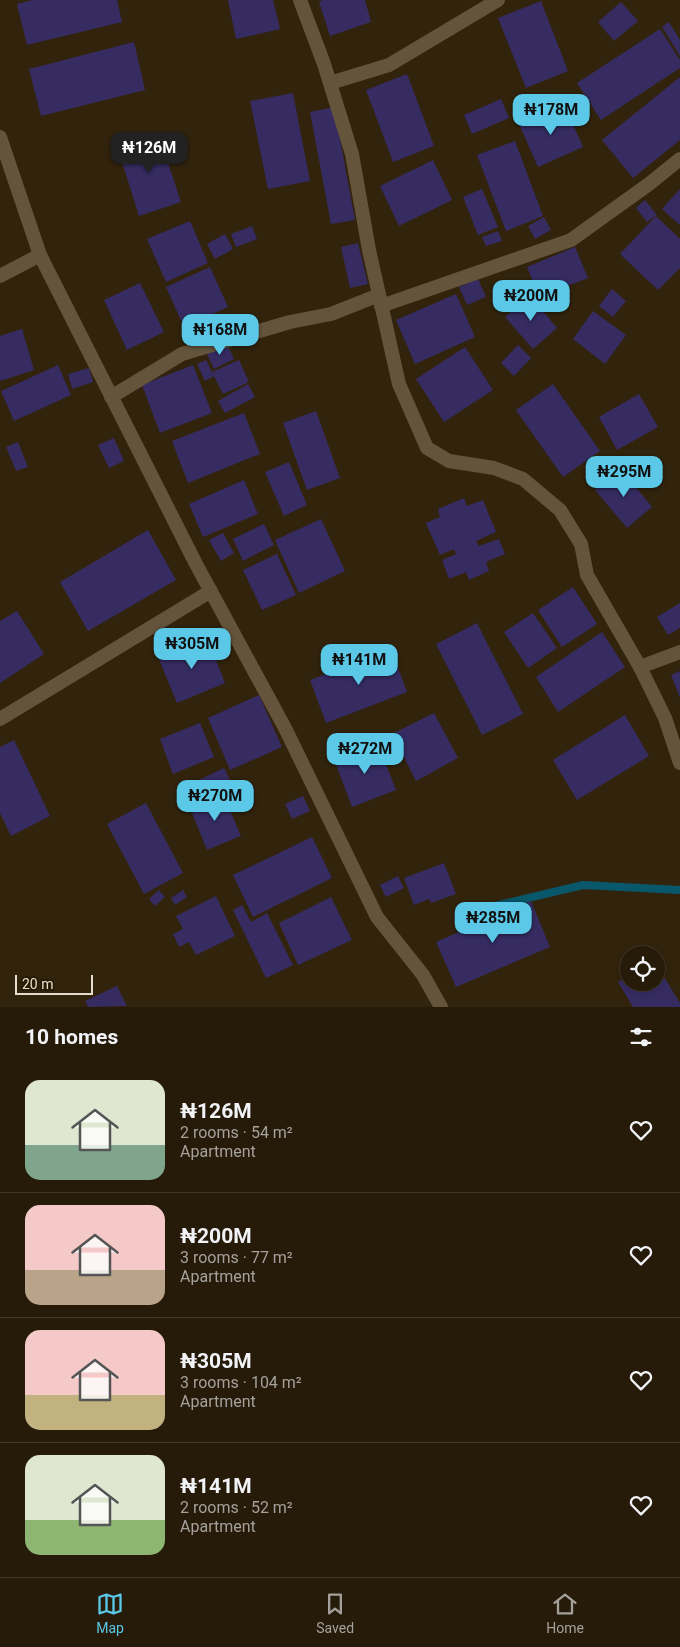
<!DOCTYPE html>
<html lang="en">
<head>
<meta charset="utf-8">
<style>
	:root { --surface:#261a09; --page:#322717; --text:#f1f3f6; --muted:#a4a19c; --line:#42382a; --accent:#5ac8e6 }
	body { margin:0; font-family:Roboto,sans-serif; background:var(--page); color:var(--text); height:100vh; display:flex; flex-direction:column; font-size:19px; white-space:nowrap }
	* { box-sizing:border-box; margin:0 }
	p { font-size:16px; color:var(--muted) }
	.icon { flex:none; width:28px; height:28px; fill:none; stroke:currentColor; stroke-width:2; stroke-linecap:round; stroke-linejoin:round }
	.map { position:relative; height:1007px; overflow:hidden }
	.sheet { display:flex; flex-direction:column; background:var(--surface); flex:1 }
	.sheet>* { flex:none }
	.buttons { position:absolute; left:620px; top:946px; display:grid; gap:10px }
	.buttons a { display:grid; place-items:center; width:45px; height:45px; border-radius:50%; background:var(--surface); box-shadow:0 2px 8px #0003,0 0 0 1px var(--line); font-size:25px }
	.scale { position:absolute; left:15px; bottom:12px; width:78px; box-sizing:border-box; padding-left:5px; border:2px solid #e7ddcf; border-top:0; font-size:14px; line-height:18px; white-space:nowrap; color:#e7ddcf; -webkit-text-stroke:4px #281a03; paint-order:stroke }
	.price { position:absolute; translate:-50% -42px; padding:0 11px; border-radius:10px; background:var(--accent); color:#111; font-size:16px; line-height:32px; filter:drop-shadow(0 1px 2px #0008) }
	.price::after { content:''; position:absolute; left:50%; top:30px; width:15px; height:11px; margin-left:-8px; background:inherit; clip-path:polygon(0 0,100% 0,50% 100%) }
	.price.selected { background:#222; color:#fff }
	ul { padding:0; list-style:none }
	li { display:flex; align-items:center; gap:15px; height:125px; padding:0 25px }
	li+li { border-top:1px solid var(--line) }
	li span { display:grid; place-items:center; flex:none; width:140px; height:100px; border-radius:15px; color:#555 }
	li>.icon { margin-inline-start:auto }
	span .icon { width:60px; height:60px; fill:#fffc; stroke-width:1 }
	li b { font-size:21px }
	h2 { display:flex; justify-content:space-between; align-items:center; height:60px; padding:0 25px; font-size:21px }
	.tab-bar { display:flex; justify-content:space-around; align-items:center; height:70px; border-top:1px solid var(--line); background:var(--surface); font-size:14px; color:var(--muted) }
	.tab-bar a { display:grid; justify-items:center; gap:2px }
	.tab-bar .selected { color:var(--accent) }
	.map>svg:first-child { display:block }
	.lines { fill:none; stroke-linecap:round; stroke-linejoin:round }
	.stream { stroke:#09576a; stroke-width:8 }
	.building { fill:#362c62 }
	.minor { stroke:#65543c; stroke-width:14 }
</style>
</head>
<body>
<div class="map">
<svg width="680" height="1007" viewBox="0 0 680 1007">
	<rect width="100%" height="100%" fill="#32230c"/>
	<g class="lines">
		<path class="stream" d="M 490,907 L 583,885 L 680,890"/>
	</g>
	<g class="building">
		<path d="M 32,0 L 117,0 L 122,22 L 27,45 L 17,4 Z"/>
		<path d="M 228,0 L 273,0 L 280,29 L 236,39 Z"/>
		<path d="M 323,0 L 365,0 L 371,22 L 330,36 L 319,2 Z"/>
		<path d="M 541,1 L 568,71 L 526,88 L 498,18 Z"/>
		<path d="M 621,2 L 638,21 L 614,41 L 598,22 Z"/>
		<path d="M 669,22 L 680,40 L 680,56 L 662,27 Z"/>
		<path d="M 660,29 L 680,60 L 680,68 L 601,120 L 577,83 Z"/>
		<path d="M 134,42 L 145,90 L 41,116 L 29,69 Z"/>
		<path d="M 407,74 L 434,146 L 393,162 L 366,90 Z"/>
		<path d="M 680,77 L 680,140 L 633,178 L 602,140 Z"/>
		<path d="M 293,93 L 310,181 L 268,189 L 250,101 Z"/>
		<path d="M 501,99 L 509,118 L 472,134 L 464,115 Z"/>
		<path d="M 564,104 L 583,147 L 538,167 L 519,124 Z"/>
		<path d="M 334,107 L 355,220 L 331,224 L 310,112 Z"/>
		<path d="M 158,132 L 181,202 L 139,216 L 117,146 Z"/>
		<path d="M 515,141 L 543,216 L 506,231 L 477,155 Z"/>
		<path d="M 433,160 L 452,200 L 399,226 L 380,186 Z"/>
		<path d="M 482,189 L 498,227 L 478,235 L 463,197 Z"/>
		<path d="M 680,189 L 680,225 L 662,209 Z"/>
		<path d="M 645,200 L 657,215 L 647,222 L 636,208 Z"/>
		<path d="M 656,216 L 680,239 L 680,268 L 658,290 L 620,254 Z"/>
		<path d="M 544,217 L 551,230 L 535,239 L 528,226 Z"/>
		<path d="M 190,221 L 208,263 L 166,282 L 147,239 Z"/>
		<path d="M 252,226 L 257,239 L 236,247 L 231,234 Z"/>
		<path d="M 498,231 L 502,241 L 486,246 L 482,237 Z"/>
		<path d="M 225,234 L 233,249 L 215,259 L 207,244 Z"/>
		<path d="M 358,243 L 368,284 L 350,288 L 341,247 Z"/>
		<path d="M 575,247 L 588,278 L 539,297 L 527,267 Z"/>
		<path d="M 210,267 L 228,307 L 184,327 L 166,287 Z"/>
		<path d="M 478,279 L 486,297 L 467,305 L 459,287 Z"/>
		<path d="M 140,283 L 164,332 L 127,350 L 104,300 Z"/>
		<path d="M 612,289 L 626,301 L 613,317 L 599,306 Z"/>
		<path d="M 456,294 L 475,337 L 415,364 L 396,320 Z"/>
		<path d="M 530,296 L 557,328 L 533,349 L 505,317 Z"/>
		<path d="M 593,311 L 626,335 L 605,364 L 573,339 Z"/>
		<path d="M 22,329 L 34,370 L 0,381 L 0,336 Z"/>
		<path d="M 227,344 L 234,359 L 214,369 L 207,354 Z"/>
		<path d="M 518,345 L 531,358 L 514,376 L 501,363 Z"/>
		<path d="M 465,347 L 493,390 L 444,422 L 416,379 Z"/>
		<path d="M 206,360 L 214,376 L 205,381 L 197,364 Z"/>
		<path d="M 239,360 L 249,382 L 223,394 L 212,372 Z"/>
		<path d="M 58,365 L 71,395 L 14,421 L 1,391 Z"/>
		<path d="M 193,365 L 212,413 L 160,433 L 142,385 Z"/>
		<path d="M 89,368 L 93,382 L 72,389 L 68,374 Z"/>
		<path d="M 248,384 L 255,397 L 225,413 L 218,401 Z"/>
		<path d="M 553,384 L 600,451 L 563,477 L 516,410 Z"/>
		<path d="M 639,394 L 658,427 L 617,450 L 599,417 Z"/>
		<path d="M 316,411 L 340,478 L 307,490 L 283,423 Z"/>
		<path d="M 244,413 L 260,454 L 188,483 L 172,441 Z"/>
		<path d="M 114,438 L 124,461 L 109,468 L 98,445 Z"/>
		<path d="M 18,442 L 28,467 L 16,471 L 6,447 Z"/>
		<path d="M 289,462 L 307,505 L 284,516 L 265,472 Z"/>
		<path d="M 621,469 L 652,507 L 627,528 L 595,490 Z"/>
		<path d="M 244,480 L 258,514 L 203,537 L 189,504 Z"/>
		<path d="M 464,498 L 467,506 L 483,500 L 496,532 L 476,541 L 479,546 L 499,539 L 505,554 L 486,562 L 489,571 L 469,580 L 466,572 L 449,579 L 442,560 L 456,554 L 454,549 L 440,555 L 426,523 L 440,517 L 438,509 Z"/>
		<path d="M 321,519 L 345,571 L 299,593 L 275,540 Z"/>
		<path d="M 264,524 L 274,545 L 243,561 L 233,539 Z"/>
		<path d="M 148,530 L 176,580 L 88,631 L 60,582 Z"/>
		<path d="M 223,533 L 234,553 L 221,561 L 209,540 Z"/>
		<path d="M 277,554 L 296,595 L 262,610 L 243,570 Z"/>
		<path d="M 573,587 L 597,624 L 562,647 L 538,610 Z"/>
		<path d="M 680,603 L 680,628 L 668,635 L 657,617 Z"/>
		<path d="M 17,611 L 44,654 L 0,683 L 0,621 Z"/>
		<path d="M 533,613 L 557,648 L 528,668 L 504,632 Z"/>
		<path d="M 477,623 L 523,714 L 482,735 L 436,644 Z"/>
		<path d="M 602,632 L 625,667 L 558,712 L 536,677 Z"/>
		<path d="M 207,637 L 225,683 L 177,703 L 158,657 Z"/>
		<path d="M 391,649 L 407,692 L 326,723 L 310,680 Z"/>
		<path d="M 680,671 L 680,698 L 671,675 Z"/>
		<path d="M 259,695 L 282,747 L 230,770 L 208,718 Z"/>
		<path d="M 434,713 L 458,758 L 416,781 L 392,734 Z"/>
		<path d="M 625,715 L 649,756 L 577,800 L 553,760 Z"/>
		<path d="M 200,723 L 214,757 L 173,774 L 160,739 Z"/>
		<path d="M 14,740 L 50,816 L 11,836 L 0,813 L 0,747 Z"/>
		<path d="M 377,742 L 396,790 L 352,807 L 334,759 Z"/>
		<path d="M 224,768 L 230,780 L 221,784 L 224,791 L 192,806 L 184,787 Z"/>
		<path d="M 223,794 L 241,836 L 207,850 L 190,808 Z"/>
		<path d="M 303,796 L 310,811 L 292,819 L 285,804 Z"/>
		<path d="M 146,803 L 183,873 L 144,894 L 107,824 Z"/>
		<path d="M 312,837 L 332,878 L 253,917 L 233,875 Z"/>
		<path d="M 444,863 L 456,894 L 431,903 L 429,899 L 414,905 L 404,878 Z"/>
		<path d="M 398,876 L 404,888 L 386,897 L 380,885 Z"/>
		<path d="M 159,890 L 165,897 L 155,906 L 149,899 Z"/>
		<path d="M 183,890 L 187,897 L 175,905 L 171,898 Z"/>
		<path d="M 216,896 L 235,936 L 196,955 L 189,942 L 179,947 L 173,934 L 183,929 L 176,916 Z"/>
		<path d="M 331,897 L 352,940 L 298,965 L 279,923 Z"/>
		<path d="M 531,901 L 550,947 L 456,987 L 436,942 Z"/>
		<path d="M 242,905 L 251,922 L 267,913 L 293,965 L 266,978 L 233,910 Z"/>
		<path d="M 656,964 L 680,1003 L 680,1007 L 633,1007 L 618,982 L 629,975 L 629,982 L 656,982 Z"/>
		<path d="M 117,986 L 127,1006 L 88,1007 L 85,1001 Z"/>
	</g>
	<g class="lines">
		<g class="minor">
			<path d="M 300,0 L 324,64 L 352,154 L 369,250 L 399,384 L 427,448 L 449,461 L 494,468 L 523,479 L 560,510 L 581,544 L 587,575 L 640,667 L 665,718 L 680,763"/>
			<path d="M 330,83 L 389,65 L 498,0"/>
			<path d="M 0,137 L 40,255 L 196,564 L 285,728 L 377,917 L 423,975 L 441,1007"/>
			<path d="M 0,276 L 40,255"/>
			<path d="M 381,306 L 571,240 L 649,184 L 680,159"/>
			<path d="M 111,397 L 182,354 L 290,322 L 331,314 L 379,295"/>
			<path d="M 640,667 L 680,652"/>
			<path d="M 0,719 L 211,591"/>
		</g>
	</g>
</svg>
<div class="buttons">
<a><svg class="icon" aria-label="locate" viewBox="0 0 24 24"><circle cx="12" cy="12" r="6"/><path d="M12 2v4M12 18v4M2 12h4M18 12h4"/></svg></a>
</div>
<div class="scale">20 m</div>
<b class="price" style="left:551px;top:136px">₦178M</b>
<b class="price selected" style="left:149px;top:174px">₦126M</b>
<b class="price" style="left:531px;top:322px">₦200M</b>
<b class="price" style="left:220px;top:356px">₦168M</b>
<b class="price" style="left:624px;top:498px">₦295M</b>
<b class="price" style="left:192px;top:670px">₦305M</b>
<b class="price" style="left:359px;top:686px">₦141M</b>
<b class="price" style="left:365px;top:775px">₦272M</b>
<b class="price" style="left:215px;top:822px">₦270M</b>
<b class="price" style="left:493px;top:944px">₦285M</b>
</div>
<section class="sheet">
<h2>10 homes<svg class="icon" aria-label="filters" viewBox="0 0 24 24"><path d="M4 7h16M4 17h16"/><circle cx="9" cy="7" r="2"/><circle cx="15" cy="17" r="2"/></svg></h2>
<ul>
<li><span style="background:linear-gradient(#dfe7d0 65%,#7fa58c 0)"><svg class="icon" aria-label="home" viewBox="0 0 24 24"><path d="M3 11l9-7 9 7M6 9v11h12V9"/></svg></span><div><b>₦126M</b><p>2 rooms · 54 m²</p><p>Apartment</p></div><svg class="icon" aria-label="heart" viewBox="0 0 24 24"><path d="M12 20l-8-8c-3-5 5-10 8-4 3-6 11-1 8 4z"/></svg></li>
<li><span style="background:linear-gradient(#f6c9c9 65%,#b9a48a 0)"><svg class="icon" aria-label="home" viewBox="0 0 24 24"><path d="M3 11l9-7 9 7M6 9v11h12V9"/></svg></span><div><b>₦200M</b><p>3 rooms · 77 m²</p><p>Apartment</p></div><svg class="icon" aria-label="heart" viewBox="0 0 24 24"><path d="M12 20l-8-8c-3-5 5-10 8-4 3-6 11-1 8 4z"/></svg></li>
<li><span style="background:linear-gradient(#f6c9c9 65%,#c2b280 0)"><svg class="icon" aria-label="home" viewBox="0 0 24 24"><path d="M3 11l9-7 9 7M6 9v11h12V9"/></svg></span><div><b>₦305M</b><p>3 rooms · 104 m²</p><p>Apartment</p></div><svg class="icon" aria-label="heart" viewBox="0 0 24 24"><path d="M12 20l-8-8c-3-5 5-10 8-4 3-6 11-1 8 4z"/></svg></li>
<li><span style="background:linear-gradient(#dfe7d0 65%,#8fb573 0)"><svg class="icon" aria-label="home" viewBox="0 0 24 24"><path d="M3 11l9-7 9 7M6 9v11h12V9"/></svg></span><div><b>₦141M</b><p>2 rooms · 52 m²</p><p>Apartment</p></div><svg class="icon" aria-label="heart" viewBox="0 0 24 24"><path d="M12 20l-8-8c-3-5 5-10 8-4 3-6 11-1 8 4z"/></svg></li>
</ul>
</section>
<nav class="tab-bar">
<a class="selected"><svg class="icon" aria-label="map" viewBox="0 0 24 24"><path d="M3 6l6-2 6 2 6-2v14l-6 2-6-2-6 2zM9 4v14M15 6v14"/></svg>Map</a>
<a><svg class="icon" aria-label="saved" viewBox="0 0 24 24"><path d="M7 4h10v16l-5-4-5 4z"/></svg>Saved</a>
<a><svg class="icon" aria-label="home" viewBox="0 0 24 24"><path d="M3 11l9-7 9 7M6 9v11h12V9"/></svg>Home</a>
</nav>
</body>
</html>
